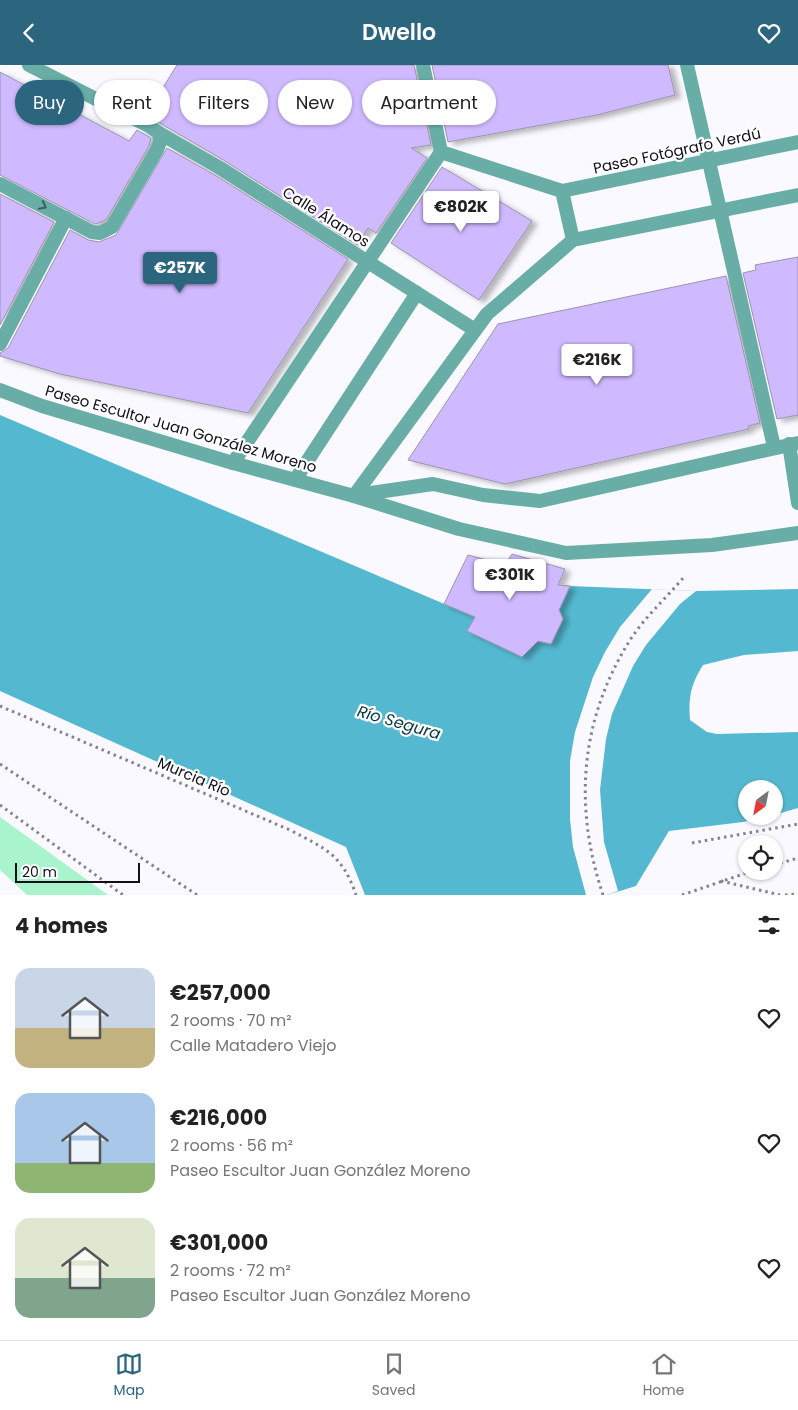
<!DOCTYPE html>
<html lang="en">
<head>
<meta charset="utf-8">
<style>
	:root { --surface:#fff; --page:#f2f2f2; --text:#222; --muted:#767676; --line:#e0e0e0; --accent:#2b657e }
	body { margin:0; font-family:Poppins,sans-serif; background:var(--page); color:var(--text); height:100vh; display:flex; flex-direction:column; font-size:19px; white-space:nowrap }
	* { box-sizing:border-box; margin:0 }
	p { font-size:16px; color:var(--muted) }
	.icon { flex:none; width:28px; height:28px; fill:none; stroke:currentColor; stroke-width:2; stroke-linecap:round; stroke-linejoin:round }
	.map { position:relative; height:830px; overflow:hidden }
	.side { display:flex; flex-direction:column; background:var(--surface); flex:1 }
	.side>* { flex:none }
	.banner { position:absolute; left:15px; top:15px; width:500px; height:45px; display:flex; gap:10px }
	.needle { width:32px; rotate:212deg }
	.buttons { position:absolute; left:738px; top:715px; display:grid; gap:10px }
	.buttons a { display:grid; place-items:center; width:45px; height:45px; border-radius:50%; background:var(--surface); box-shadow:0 1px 4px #0004; font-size:25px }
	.scale { position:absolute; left:15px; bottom:12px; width:125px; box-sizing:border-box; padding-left:5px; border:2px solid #120f18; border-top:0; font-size:14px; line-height:18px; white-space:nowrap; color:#120f18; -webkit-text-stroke:4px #fff; paint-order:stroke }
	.price { position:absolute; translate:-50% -42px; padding:0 11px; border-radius:5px; background:#fff; color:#222; font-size:16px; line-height:32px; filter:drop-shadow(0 1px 2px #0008) }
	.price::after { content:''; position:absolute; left:50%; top:30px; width:15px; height:11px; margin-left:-8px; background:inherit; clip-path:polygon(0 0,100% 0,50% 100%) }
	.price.selected { background:var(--accent); color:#fff }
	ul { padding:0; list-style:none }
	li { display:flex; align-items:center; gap:15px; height:125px; padding:0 15px }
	li span { display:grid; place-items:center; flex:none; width:140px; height:100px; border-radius:15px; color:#555 }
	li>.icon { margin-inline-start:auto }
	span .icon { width:60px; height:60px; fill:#fffc; stroke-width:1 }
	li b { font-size:21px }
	h2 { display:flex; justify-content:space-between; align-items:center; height:60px; padding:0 15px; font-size:21px }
	.chip { padding:0 18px; border-radius:22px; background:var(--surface); box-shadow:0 1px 4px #0004; font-size:18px; line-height:45px }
	.chip.selected { background:var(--accent); color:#fff }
	header { display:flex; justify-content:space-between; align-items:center; height:65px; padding:0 15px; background:var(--accent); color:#fff; font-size:22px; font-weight:600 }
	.dock { display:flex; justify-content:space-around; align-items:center; height:70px; border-top:1px solid var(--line); background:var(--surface); font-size:14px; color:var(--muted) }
	.dock a { display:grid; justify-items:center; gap:2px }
	.dock .selected { color:var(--accent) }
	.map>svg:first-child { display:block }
	.green { fill:#a9f4cd }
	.water { fill:#54b9d0 }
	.pier { fill:#faf9ff }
	.building { fill:#cfb9ff; stroke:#9b93ad; filter:url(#shadow) }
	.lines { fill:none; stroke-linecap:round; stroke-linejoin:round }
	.path { stroke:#85838b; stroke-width:3; stroke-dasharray:2.5 4; stroke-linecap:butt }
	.pedestrian { stroke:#68aea7; stroke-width:14 }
	.minor { stroke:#68aea7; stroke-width:14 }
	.oneway { stroke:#3d5e60 }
	.labels { text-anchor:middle; stroke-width:4.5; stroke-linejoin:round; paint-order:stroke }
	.street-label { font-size:15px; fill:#120f18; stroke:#fff }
	.water-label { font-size:16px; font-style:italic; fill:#073842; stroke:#fff }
</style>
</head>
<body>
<header><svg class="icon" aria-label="back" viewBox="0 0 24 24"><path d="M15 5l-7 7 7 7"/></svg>Dwello<svg class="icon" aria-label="heart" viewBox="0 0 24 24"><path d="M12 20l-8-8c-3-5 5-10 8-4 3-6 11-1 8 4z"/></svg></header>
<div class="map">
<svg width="798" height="830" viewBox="0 0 798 830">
	<defs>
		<filter id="shadow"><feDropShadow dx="5.5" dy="3" stdDeviation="2.5" flood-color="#0004"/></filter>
	</defs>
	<rect width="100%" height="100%" fill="#faf9ff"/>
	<path class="green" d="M 0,752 L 108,830 L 27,830 L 0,805 Z"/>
	<path class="water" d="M 0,350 L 475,552 L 467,566 L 522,592 L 538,576 L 551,579 L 563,554 L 559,545 L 570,521 L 696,526 L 798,524 L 798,586 L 744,590 L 703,600 C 691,619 688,633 690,655 L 707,667 L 717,669 L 798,667 L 798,743 L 774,750 L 774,724 L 746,724 L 746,751 L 767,751 L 743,757 L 669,766 L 636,821 L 607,830 L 365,830 L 346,782 L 0,626 Z"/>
	<path class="pier" d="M 652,524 L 696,526 L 680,539 L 646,580 L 633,601 L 612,649 L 606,674 L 600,725 L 604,777 L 618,826 L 607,830 L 586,830 L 573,782 L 570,754 L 570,696 L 575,667 L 593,612 L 605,587 L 620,562 Z"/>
	<g class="building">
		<path d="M 177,0 L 414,0 L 431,80 L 411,83 L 427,93 L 376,168 L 368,163 L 357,180 L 225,96 L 146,50 Z"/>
		<path d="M 432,0 L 668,0 L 675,30 L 597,50 L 448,77 Z"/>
		<path d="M 0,7 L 129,76 L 137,65 L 151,73 L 149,81 L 106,155 L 95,159 L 0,110 Z"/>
		<path d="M 167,83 L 215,110 L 348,194 L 248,348 L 60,309 L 0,291 L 0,288 L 8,283 L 70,165 L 88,175 L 99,177 L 116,170 Z"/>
		<path d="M 442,102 L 532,156 L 479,235 L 391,178 Z"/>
		<path d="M 0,129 L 54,157 L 0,260 Z"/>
		<path d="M 798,192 L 798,350 L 777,354 L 743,208 L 756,205 L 755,200 Z"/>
		<path d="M 726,211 L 760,358 L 748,361 L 749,364 L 505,419 L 408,395 L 498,259 Z"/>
		<path d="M 512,489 L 565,504 L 558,520 L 570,521 L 559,545 L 563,554 L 551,579 L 538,576 L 522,592 L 467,566 L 475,552 L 444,539 L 468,490 L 505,500 Z"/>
	</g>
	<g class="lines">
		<g class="path">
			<path d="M 0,641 L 290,765 C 326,784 342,789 356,830"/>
			<path d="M 0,699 L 197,830"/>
			<path d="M 0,740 L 123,830"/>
			<path d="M 692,778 L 798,759"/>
			<path d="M 774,800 L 798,793"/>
			<path d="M 721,816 L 780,830"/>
			<path d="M 603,830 C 573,740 580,653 632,572 C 647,550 667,532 684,512"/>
			<path d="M 682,830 L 752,806"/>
			<path d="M 785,830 L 798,829"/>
		</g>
		<g class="pedestrian">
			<path d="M 423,0 L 441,87 L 562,126 L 573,175"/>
			<path d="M 687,0 L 774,382"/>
			<path d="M 159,68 L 220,103 L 475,265"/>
			<path d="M 562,126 L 798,77"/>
			<path d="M 0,279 L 66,153"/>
			<path d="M 0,325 L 42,341 L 233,398 L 354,431 L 459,464 L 566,488 L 712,480 L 798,468"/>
			<path d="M 789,379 L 798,438"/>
			<path d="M 233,398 L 441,87"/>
			<path d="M 295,415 L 417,228"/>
			<path d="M 357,430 L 433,419 L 483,430 L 540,436 L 798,378"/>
			<path d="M 354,431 L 487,249 L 573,175 L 798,130"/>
		</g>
		<path class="minor" d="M 0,119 L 92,167 L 100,168 L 112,162 L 157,85 L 160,77 L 159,68 L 149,61 L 29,0"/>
	</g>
	<defs><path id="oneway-chevron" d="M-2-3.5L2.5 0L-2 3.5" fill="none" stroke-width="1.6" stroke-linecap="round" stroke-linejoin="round" transform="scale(1.25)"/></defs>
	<use class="oneway" href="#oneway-chevron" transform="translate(43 141) rotate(28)"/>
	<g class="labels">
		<g class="street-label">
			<text transform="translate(677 86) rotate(-12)" y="5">Paseo Fotógrafo Verdú</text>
			<text transform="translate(326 152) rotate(32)" y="5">Calle Álamos</text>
			<text transform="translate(181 364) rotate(16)" y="5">Paseo Escultor Juan González Moreno</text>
			<text transform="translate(194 712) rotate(23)" y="5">Murcia Río</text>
		</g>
		<g class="water-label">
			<text transform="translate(399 657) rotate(16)" y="6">Río Segura</text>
		</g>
	</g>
</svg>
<div class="buttons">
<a><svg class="needle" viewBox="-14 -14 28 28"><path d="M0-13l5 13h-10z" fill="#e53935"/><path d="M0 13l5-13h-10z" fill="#767676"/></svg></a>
<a><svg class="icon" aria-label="locate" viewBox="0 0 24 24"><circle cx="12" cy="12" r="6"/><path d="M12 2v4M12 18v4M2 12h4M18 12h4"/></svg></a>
</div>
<div class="scale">20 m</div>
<b class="price" style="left:461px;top:168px">€802K</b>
<b class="price selected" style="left:180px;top:229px">€257K</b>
<b class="price" style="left:597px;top:321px">€216K</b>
<b class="price" style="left:510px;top:536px">€301K</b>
<div class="banner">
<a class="chip selected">Buy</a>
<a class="chip">Rent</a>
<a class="chip">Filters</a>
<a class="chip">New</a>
<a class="chip">Apartment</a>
</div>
</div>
<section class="side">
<h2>4 homes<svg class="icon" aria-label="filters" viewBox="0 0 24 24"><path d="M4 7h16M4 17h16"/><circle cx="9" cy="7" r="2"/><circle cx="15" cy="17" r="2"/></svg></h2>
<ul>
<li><span style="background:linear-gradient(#c9d6e8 60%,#c2b280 0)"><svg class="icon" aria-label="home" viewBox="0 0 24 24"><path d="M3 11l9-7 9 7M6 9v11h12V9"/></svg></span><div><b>€257,000</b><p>2 rooms · 70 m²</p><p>Calle Matadero Viejo</p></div><svg class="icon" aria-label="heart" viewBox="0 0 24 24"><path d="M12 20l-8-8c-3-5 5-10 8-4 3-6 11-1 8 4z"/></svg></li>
<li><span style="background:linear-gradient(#a9c7e8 70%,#8fb573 0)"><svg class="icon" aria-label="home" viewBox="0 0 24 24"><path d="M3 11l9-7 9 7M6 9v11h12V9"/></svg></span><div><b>€216,000</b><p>2 rooms · 56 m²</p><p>Paseo Escultor Juan González Moreno</p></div><svg class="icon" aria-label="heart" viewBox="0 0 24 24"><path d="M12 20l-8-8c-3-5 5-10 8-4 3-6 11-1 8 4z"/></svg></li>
<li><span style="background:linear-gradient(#dfe7d0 60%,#7fa58c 0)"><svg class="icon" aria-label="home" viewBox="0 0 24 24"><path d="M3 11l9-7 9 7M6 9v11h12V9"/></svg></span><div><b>€301,000</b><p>2 rooms · 72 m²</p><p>Paseo Escultor Juan González Moreno</p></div><svg class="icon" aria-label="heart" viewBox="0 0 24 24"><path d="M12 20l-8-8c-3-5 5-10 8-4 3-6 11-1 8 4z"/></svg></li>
</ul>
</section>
<nav class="dock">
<a class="selected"><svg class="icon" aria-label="map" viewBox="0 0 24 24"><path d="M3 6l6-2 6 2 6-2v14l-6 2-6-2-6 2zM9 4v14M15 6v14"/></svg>Map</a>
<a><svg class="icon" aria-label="saved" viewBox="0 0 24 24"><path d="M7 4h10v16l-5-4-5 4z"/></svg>Saved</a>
<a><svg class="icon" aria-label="home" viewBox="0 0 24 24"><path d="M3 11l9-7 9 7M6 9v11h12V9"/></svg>Home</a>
</nav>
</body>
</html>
